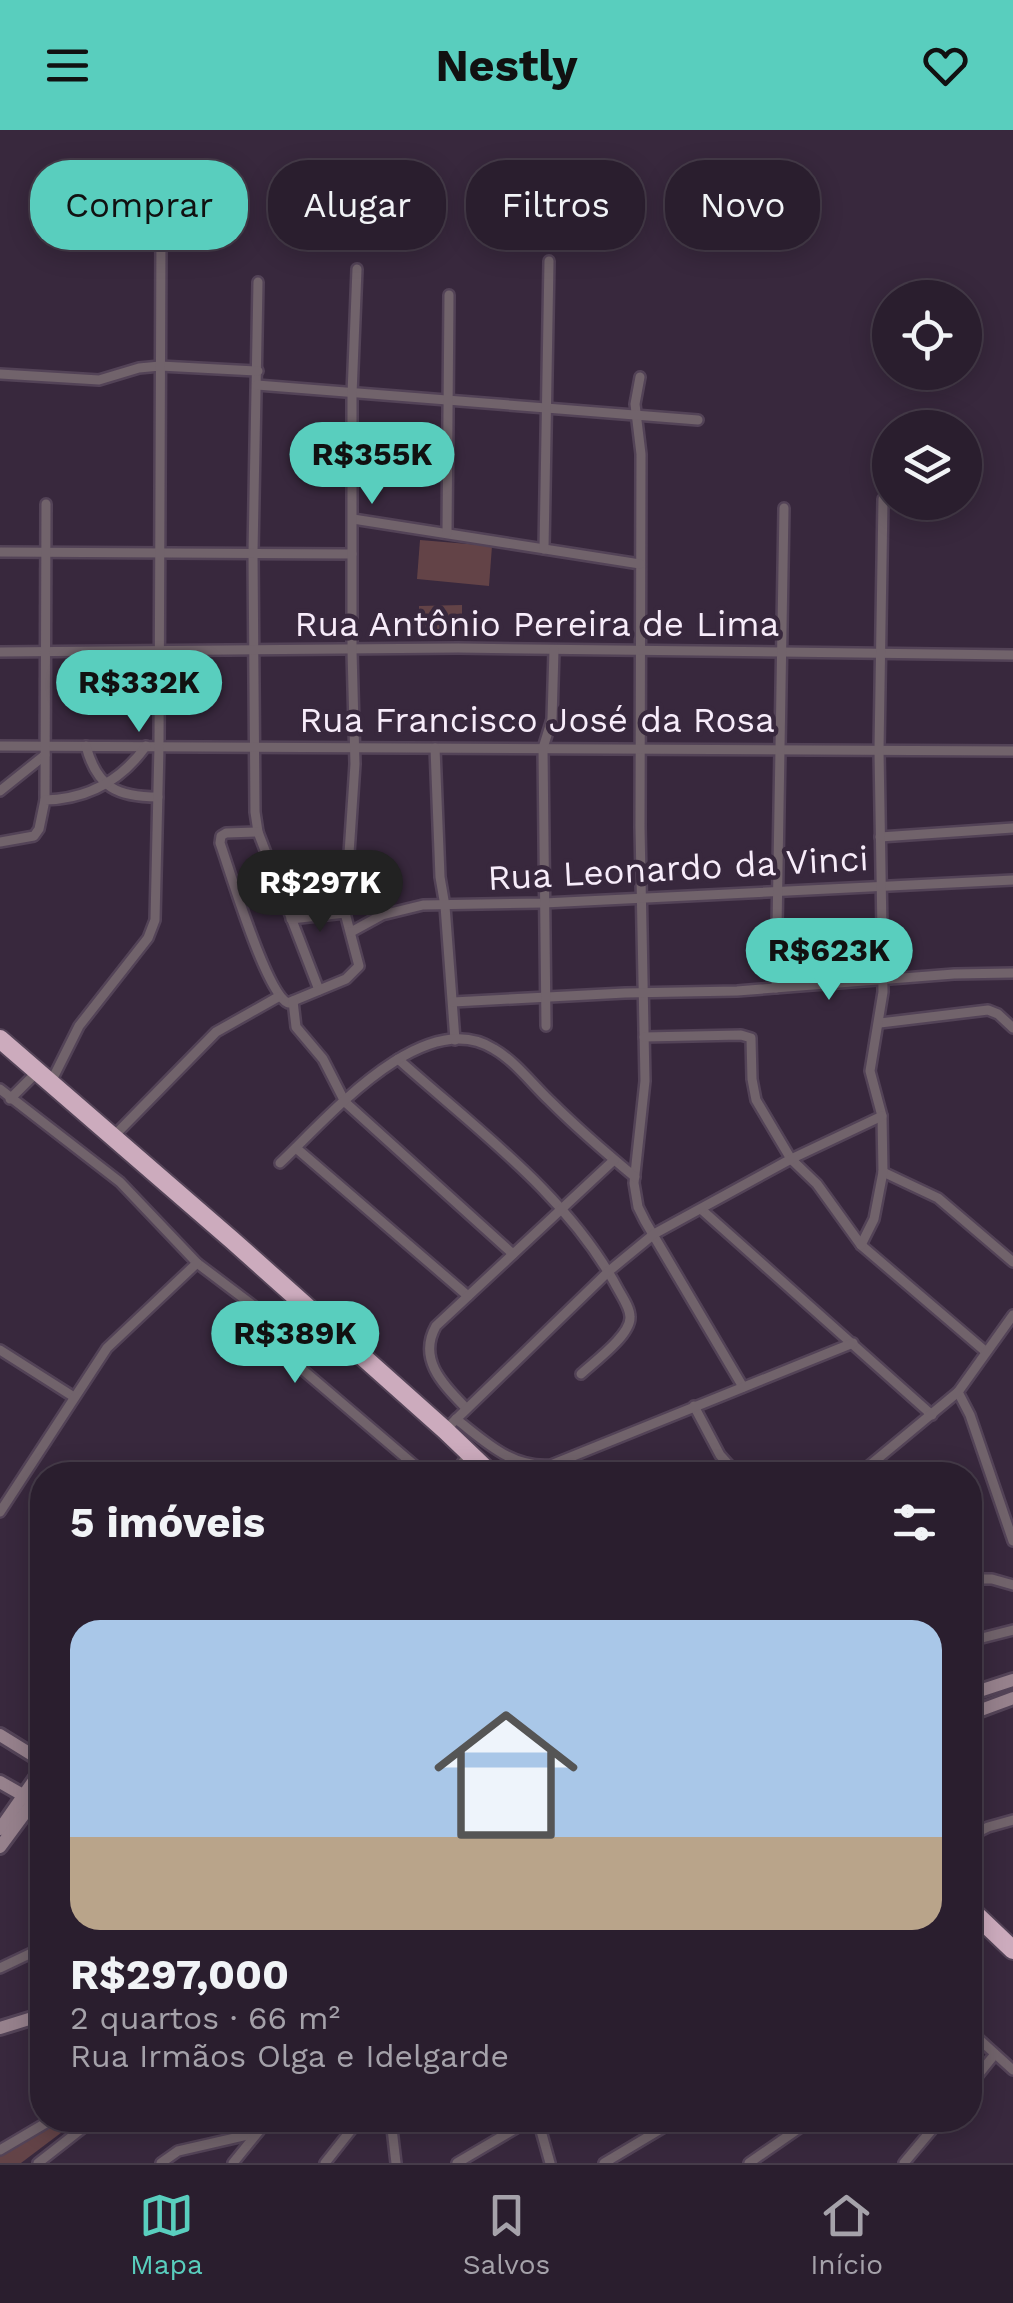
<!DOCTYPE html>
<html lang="pt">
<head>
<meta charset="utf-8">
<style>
	:root { --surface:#2a1e2e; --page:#322736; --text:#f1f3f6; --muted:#a5a2aa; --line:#463c4a; --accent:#59cebe }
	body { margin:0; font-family:"Work Sans",sans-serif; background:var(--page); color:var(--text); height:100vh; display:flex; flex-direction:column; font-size:38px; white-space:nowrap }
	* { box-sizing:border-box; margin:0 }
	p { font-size:32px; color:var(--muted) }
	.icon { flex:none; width:55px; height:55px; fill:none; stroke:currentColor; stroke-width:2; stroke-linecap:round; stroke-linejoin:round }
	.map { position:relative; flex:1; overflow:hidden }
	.sheet { position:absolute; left:30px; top:1332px; width:952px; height:670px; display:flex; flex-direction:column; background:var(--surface); border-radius:40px; box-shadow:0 5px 25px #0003,0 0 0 2px var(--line) }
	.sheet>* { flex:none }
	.banner { position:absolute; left:30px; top:30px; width:955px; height:90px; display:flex; gap:20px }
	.buttons { position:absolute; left:872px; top:150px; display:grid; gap:20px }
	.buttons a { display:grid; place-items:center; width:110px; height:110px; border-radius:50%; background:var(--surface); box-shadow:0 5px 25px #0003,0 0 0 2px var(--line); font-size:50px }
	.price { position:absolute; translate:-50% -85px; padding:0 22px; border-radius:35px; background:var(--accent); color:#111; font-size:32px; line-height:65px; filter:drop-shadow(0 2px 5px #0008) }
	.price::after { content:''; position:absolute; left:50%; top:60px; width:30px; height:22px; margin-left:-15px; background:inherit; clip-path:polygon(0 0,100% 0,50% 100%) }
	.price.active { background:#222; color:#fff }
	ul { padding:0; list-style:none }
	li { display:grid; align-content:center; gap:20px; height:530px; padding:0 40px }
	li span { display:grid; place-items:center; height:310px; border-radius:30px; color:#555 }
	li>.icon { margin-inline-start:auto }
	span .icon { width:180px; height:180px; fill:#fffc; stroke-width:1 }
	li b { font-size:42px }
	h2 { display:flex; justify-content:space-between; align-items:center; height:120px; padding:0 40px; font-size:42px }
	.tag { padding:0 35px; border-radius:40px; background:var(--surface); box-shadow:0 5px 25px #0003,0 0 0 2px var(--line); font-size:35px; line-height:90px }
	.tag.active { background:var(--accent); color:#111 }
	header { display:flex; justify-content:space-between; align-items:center; height:130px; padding:0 40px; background:var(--accent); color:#111; font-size:45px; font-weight:700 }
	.tab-bar { display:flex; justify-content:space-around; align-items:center; height:140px; border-top:2px solid var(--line); background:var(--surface); font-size:28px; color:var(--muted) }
	.tab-bar a { display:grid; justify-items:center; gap:5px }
	.tab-bar .active { color:var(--accent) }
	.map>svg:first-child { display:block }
	.green { fill:#634347 }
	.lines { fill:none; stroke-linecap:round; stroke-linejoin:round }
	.street-casing { stroke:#534357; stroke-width:14 }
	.secondary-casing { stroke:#534357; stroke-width:18 }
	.highway-casing { stroke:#534357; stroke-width:22 }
	.street { stroke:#71636b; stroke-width:9 }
	.secondary { stroke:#96818c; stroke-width:12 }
	.highway { stroke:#ccabbd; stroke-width:18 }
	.labels { text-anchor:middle; stroke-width:9; stroke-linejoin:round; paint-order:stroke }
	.street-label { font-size:35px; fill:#f7ecfa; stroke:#38283d }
</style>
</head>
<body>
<header><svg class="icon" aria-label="menu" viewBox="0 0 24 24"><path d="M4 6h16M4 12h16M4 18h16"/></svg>Nestly<svg class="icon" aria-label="heart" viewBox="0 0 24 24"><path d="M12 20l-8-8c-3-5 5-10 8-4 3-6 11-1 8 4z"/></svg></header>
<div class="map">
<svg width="1013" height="2033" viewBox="0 0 1013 2033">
	<rect width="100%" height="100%" fill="#38283d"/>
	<g class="green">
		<path d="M 420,410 L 492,416 L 489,456 L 417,449 Z"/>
		<path d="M 462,475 L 462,500 L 419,501 L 419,476 Z"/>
		<path d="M 59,1990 L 78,1990 L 21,2033 L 0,2033 L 0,2026 Z"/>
	</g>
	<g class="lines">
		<defs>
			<g id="street">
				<path d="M 258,152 L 253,423 L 255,682 L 258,702 L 319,860"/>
				<path d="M 0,244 L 99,250 L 139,238 L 160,236 L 258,241"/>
				<path d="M 640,247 L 635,274 L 641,324 L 640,697 L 645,951 L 634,1053 L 638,1077 L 645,1091 L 743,1257"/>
				<path d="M 257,255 L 698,290"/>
				<path d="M 353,389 L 640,434"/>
				<path d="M 447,403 L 449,165"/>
				<path d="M 544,419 L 549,131"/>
				<path d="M 0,422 L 352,424"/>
				<path d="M 0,522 L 458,518 L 1013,525"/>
				<path d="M 0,616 L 1013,621"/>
				<path d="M 86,616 C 97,658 118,667 158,667"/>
				<path d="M 435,618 L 440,747 L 445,776 L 455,910"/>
				<path d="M 0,661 L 45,625"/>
				<path d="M 45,670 L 46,374"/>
				<path d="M 258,702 L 226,703 L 221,706 L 220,713 C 230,741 266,863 288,873 L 346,849 L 359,836 L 345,783 L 355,634 L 352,521 L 352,264 L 357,139"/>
				<path d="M 880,707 L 1013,698"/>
				<path d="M 0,712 L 34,706 L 39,699 L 45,670 C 87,669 121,651 146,616"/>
				<path d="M 291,789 L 345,783"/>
				<path d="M 351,802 L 382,785 L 423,775 L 544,773 L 1013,750"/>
				<path d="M 776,858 L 784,378"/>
				<path d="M 293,871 L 296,897 L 323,929 L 345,972 L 513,1124"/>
				<path d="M 453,872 L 625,863 L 737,861 L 954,844 L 1013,843"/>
				<path d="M 880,893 L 988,880 L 998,884 L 1013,898"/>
				<path d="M 546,896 L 543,618 L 552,589 L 554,520"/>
				<path d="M 644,907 L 741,905 L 751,908 L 752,949 L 756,970 L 791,1029 L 817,1054 L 861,1115 L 985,1221"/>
				<path d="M 398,929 C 476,999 568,1065 618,1159 C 623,1168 630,1178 630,1187 C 631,1205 594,1232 581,1244"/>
				<path d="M 51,952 L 79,896 L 148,808 L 155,790 L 159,616 L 161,100"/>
				<path d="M 0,959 L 120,1052 L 197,1133 L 255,1177 L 269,1211 L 426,1345"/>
				<path d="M 10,969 L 37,942"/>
				<path d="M 112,1008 L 216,902 L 278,867"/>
				<path d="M 296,1018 L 468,1166"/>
				<path d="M 280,1033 C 326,990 423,874 494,919 C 515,931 532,954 550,971 C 577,998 606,1023 635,1047"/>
				<path d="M 883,1042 L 938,1068 L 1013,1132"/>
				<path d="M 702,1080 L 932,1285"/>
				<path d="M 861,1115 L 874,1089 L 883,1042 L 882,986 L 870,941 L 883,862 L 879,620 L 883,369"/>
				<path d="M 0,1220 L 74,1267"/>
				<path d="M 958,1262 L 970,1285 L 1013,1411"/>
				<path d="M 694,1276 L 720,1325 L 738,1345"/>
				<path d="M 466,1278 C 444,1255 417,1230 436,1196 L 614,1030"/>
				<path d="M 456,1289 C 486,1312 511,1338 551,1335 L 853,1213"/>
				<path d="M 445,1300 L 609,1141 L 654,1104 L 791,1029 L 882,986"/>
				<path d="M 454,1345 L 469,1323"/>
				<path d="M 858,1345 L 958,1262 L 1013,1185"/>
				<path d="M 0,1382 L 107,1218 L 197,1133"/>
				<path d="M 970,1449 L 992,1449 L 1013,1455"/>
				<path d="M 970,1511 L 1013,1500"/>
				<path d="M 970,1706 L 988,1697 L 1013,1690"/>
				<path d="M 0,1838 L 42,1818"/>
				<path d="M 970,1901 L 1013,1940"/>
				<path d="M 970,1955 L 995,1924"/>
				<path d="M 391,1990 L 396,2033"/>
				<path d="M 538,1990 L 550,2033"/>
				<path d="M 0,2020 L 51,1990"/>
				<path d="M 38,2033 L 93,1990"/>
				<path d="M 161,2033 L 178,2021 L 257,2003"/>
				<path d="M 233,2033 L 268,1990"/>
				<path d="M 325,2033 L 359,1990"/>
				<path d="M 457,2033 L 530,1990"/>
				<path d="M 604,2033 L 676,1990"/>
				<path d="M 749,2033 L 811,1990"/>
				<path d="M 904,2033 L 940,1990"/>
			</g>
			<g id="secondary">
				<path d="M 970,1564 L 1013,1550"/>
				<path d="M 970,1584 L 1013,1568"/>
				<path d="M 0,1605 L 42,1631"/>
				<path d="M 0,1652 L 28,1668"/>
				<path d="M 0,1699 L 42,1639"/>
				<path d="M 0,1717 L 42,1660"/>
				<path d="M 0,1898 L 42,1885"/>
			</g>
			<g id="highway">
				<path d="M 0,909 L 232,1110 L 445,1300 L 492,1345"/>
				<path d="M 970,1779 L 1013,1820"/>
			</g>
		</defs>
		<use href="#street" class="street-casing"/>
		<use href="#secondary" class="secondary-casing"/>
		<use href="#highway" class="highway-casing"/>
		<use href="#street" class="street"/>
		<use href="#secondary" class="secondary"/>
		<use href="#highway" class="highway"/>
	</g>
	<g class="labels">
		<g class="street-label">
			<text x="537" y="506">Rua Antônio Pereira de Lima</text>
			<text x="537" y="602">Rua Francisco José da Rosa</text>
			<text transform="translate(678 738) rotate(-3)" y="12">Rua Leonardo da Vinci</text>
		</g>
	</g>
</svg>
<div class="buttons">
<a><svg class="icon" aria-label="locate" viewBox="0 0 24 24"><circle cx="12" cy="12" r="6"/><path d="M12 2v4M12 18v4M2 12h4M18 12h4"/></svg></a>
<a><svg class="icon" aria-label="layers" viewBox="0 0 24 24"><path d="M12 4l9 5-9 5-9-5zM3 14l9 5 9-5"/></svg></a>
</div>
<b class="price" style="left:372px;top:377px">R$355K</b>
<b class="price" style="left:139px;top:605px">R$332K</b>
<b class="price active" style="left:320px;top:805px">R$297K</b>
<b class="price" style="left:829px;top:873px">R$623K</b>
<b class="price" style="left:295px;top:1256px">R$389K</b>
<div class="banner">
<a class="tag active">Comprar</a>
<a class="tag">Alugar</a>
<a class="tag">Filtros</a>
<a class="tag">Novo</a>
</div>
<section class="sheet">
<h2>5 imóveis<svg class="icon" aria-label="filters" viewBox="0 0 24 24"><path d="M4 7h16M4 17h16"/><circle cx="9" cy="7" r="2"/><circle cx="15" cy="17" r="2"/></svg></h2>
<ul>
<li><span style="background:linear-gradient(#a9c7e8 70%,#b9a48a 0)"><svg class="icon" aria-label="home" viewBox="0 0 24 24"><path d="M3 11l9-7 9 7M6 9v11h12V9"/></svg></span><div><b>R$297,000</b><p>2 quartos · 66 m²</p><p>Rua Irmãos Olga e Idelgarde</p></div></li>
</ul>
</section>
</div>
<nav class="tab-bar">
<a class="active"><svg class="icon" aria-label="map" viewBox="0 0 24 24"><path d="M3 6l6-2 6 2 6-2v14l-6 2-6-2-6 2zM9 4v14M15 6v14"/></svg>Mapa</a>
<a><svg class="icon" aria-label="saved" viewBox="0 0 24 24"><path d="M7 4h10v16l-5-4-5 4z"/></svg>Salvos</a>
<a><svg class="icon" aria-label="home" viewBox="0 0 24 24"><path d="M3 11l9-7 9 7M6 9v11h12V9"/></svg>Início</a>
</nav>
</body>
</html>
